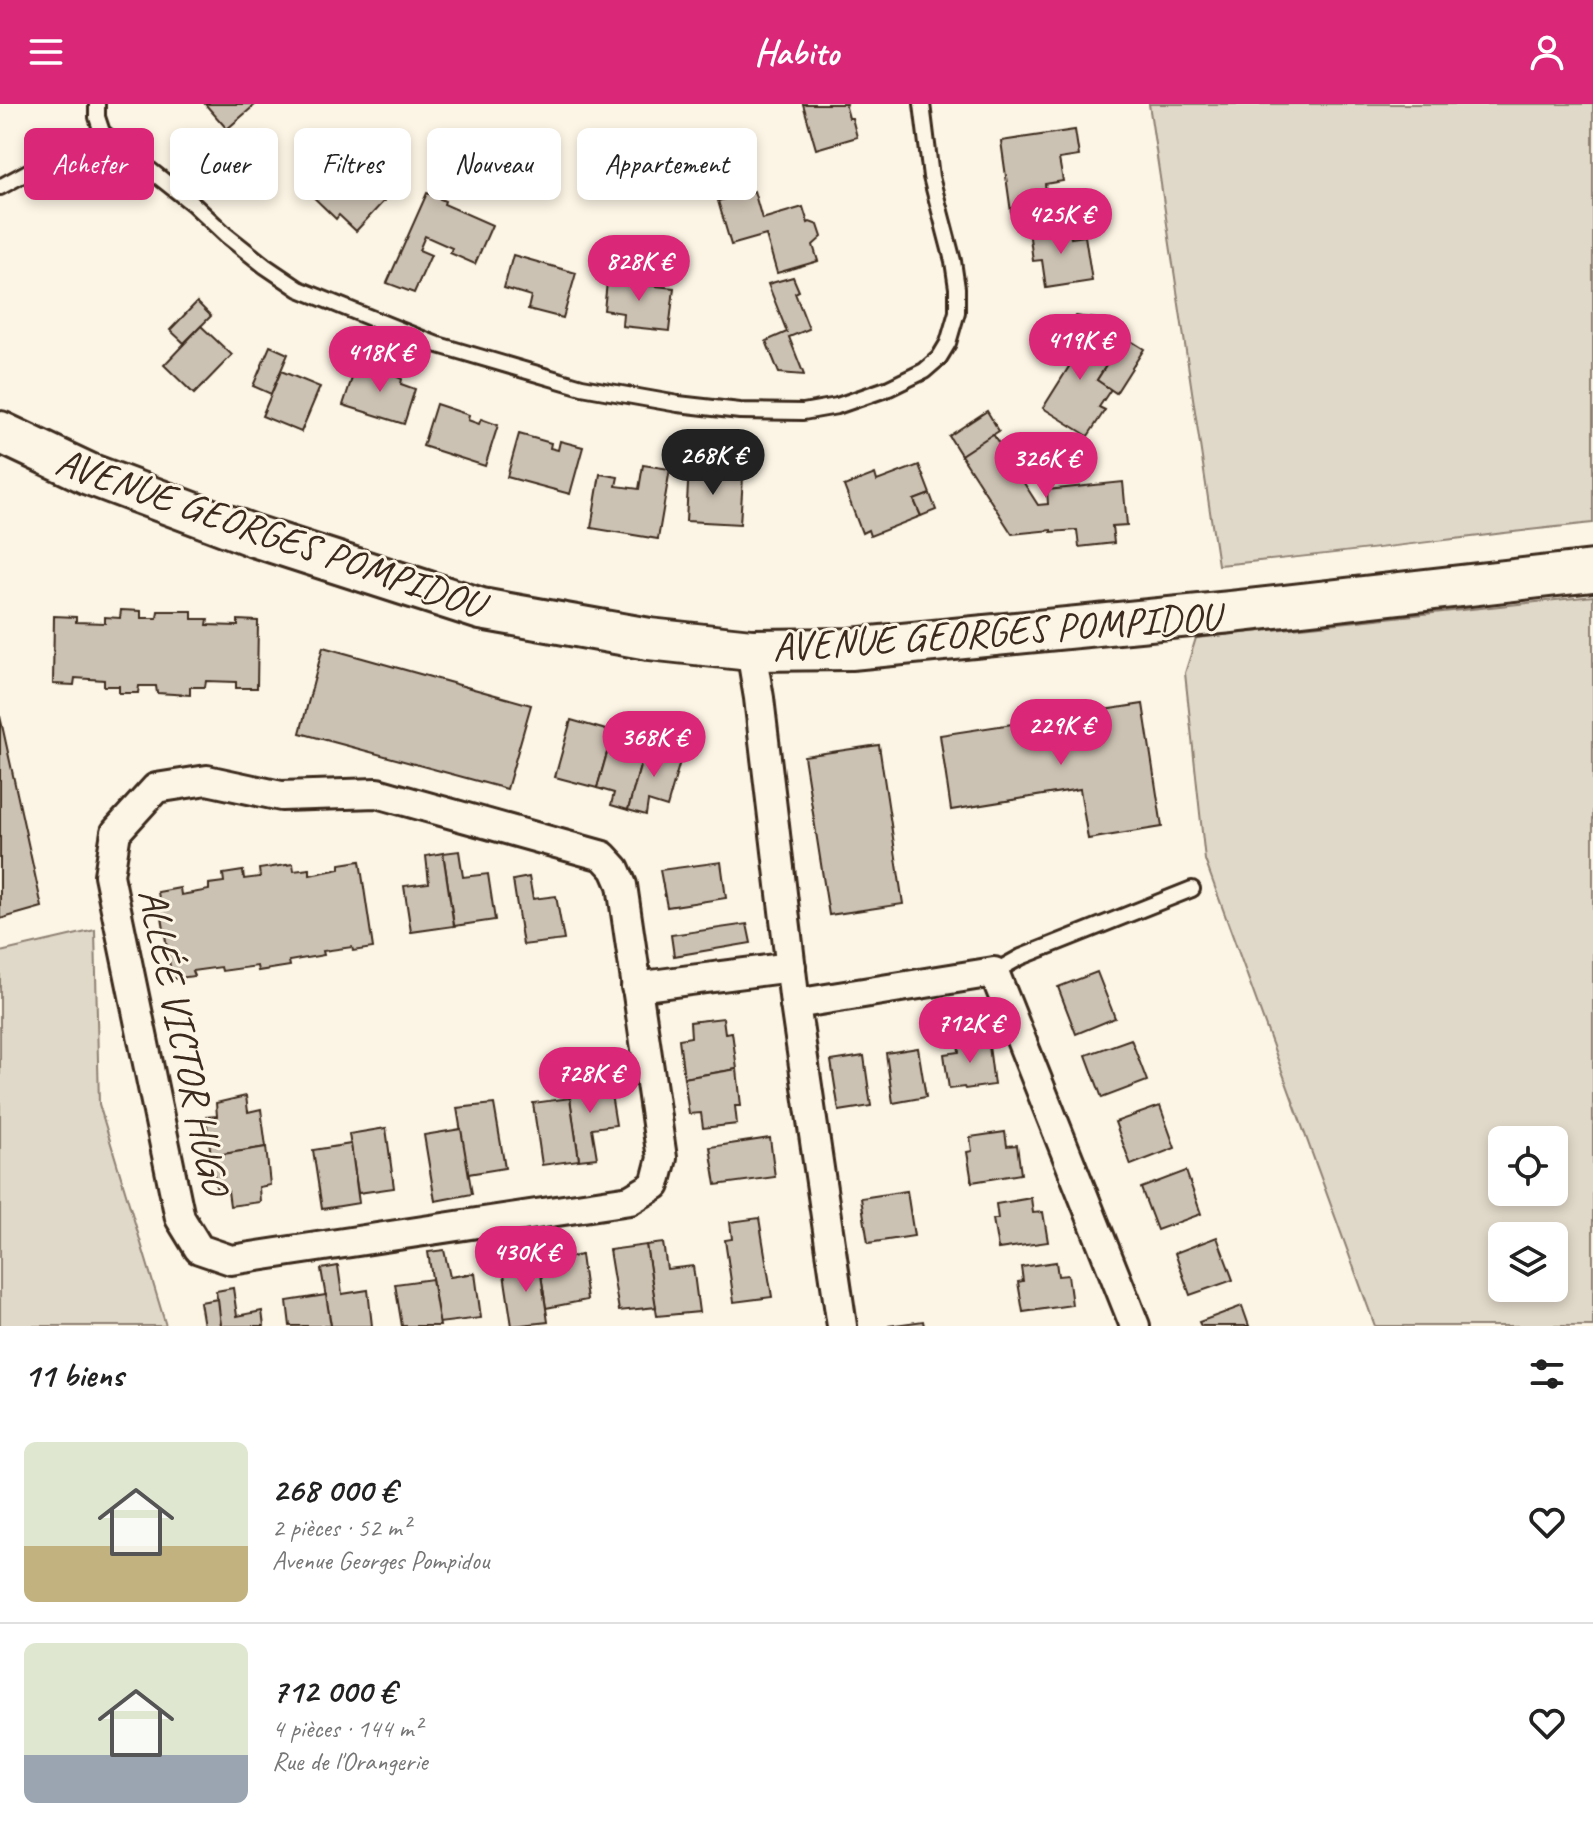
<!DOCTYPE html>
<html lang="fr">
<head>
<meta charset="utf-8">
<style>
	:root { --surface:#fff; --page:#f2f2f2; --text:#222; --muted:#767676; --line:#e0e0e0; --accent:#db2777 }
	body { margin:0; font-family:Caveat,sans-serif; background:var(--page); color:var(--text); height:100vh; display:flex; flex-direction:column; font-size:30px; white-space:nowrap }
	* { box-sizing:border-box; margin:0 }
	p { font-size:26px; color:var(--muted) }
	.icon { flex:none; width:44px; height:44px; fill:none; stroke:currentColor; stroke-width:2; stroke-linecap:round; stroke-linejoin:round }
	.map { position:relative; height:1222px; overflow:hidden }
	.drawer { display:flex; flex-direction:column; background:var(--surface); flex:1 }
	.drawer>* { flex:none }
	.hud { position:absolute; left:24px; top:24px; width:800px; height:72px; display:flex; gap:16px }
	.controls { position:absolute; left:1488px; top:1022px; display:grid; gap:16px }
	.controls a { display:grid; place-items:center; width:80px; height:80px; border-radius:12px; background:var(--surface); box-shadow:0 4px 12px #0003; font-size:40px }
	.price { position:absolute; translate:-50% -68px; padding:0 18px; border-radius:28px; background:var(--accent); color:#fff; font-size:26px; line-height:52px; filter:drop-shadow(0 2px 4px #0008) }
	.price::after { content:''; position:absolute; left:50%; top:48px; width:24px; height:18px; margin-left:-12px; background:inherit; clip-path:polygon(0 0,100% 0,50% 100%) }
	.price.active { background:#222; color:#fff }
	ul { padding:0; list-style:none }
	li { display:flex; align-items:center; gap:24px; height:200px; padding:0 24px }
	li+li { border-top:2px solid var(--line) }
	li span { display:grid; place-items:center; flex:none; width:224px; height:160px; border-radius:12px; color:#555 }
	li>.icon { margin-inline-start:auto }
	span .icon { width:96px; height:96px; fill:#fffc; stroke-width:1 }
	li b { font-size:34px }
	h2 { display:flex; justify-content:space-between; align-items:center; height:96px; padding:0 24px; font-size:34px }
	.tag { padding:0 28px; border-radius:12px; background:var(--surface); box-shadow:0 4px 12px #0003; font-size:28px; line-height:72px }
	.tag.active { background:var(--accent); color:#fff }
	header { display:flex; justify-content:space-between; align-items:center; height:104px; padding:0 24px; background:var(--accent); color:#fff; font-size:36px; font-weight:700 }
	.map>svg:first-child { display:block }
	.green { fill:#e0d8c8; stroke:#8e8173; stroke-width:2; fill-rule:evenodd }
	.building { fill:#ccc2b3; stroke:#3b2a1e; stroke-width:2 }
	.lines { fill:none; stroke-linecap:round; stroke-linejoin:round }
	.lane-casing { stroke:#3b2a1e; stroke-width:20 }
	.street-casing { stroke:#3b2a1e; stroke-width:34 }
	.secondary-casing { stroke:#3b2a1e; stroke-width:46 }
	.lane { stroke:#fcf5e5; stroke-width:14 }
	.street { stroke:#fcf5e5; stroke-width:28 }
	.secondary { stroke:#fcf5e5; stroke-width:40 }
	.labels { text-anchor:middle; stroke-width:6; stroke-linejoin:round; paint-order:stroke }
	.street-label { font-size:40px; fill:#3b2a1e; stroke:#fcf5e5 }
</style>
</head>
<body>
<header><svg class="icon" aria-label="menu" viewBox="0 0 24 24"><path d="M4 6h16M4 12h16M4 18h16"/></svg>Habito<svg class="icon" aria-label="person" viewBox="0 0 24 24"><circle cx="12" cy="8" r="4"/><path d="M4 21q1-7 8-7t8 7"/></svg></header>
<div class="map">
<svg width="1593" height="1222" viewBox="0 0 1593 1222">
	<rect width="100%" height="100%" fill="#fcf5e5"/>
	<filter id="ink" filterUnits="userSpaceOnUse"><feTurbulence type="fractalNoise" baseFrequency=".0125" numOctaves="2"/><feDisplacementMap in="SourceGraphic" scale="16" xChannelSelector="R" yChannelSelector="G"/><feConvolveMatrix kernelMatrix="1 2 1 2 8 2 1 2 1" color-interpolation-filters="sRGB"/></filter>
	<g filter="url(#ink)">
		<g class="green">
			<path d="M 1149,0 L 1593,0 L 1593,419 C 1468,432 1344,450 1218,461 Z"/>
			<path d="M 1593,492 L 1593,1222 L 1375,1222 L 1205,756 L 1185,569 L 1196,534 ZM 1554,1036 L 1554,1088 L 1502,1088 L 1502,1036 ZM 1554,1132 L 1554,1184 L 1502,1184 L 1502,1132 Z"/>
			<path d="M 95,826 L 99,1000 L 166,1222 L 0,1222 L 0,848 Z"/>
		</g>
		<g class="building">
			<path d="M 205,0 L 256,0 L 227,25 Z"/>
			<path d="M 803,0 L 847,0 L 846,3 L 849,14 L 852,14 L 857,33 L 816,45 Z"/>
			<path d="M 1075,26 L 1079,52 L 1059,55 L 1063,77 L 1045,80 L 1048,102 L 1011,108 L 1001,37 Z"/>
			<path d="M 342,55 L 366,78 L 373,78 L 384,88 L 385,96 L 356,127 L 339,111 L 336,115 L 305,85 L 333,56 L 337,60 Z"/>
			<path d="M 754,87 L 762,115 L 803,103 L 808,119 L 810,118 L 818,121 L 822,133 L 813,141 L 818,157 L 777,169 L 766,131 L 731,141 L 718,97 Z"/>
			<path d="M 427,89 L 445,97 L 444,100 L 492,121 L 475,160 L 450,149 L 452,144 L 425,132 L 419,146 L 431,151 L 414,189 L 387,179 Z"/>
			<path d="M 1069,121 L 1071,134 L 1085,132 L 1092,177 L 1046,184 L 1042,156 L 1033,157 L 1029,126 Z"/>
			<path d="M 513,151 L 576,169 L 563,214 L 528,205 L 531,192 L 504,184 Z"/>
			<path d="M 608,169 L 629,172 L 628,179 L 674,184 L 669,227 L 622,222 L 623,209 L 604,206 Z"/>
			<path d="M 793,173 L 799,187 L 795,189 L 809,225 L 789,233 L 804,271 L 779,269 L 766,237 L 787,228 L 768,180 Z"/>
			<path d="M 197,198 L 211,212 L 184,239 L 170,226 Z"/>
			<path d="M 1076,212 L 1082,213 L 1057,253 L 1052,250 Z"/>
			<path d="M 1082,213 L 1097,215 L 1083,236 L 1111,254 L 1097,276 L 1111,285 L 1099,303 L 1105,306 L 1088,332 L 1043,304 L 1070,261 L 1057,253 Z"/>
			<path d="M 1095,218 L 1116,231 L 1118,229 L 1144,245 L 1116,289 L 1097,276 L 1111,254 L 1083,236 Z"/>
			<path d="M 201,222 L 232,251 L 194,290 L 164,261 Z"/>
			<path d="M 270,242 L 288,250 L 271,290 L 253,282 Z"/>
			<path d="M 375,260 L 398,268 L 397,273 L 402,275 L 401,280 L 415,285 L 404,320 L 343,301 L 355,265 L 372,271 Z"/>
			<path d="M 281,267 L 320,283 L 301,328 L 262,312 Z"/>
			<path d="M 436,300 L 469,311 L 468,316 L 479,320 L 481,315 L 498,321 L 485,362 L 423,342 Z"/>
			<path d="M 987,307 L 999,327 L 961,351 L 949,332 Z"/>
			<path d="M 519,330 L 551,339 L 550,344 L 558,346 L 560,337 L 583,343 L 570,390 L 507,373 Z"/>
			<path d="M 993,330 L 1010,357 L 1012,356 L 1024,375 L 1022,376 L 1038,401 L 1048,400 L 1047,386 L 1123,378 L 1127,421 L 1112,422 L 1114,439 L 1079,443 L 1077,426 L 1051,428 L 1051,426 L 1012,430 L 961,351 Z"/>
			<path d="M 643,361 L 670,365 L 658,435 L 591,424 L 600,370 L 618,373 L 616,382 L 639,385 Z"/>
			<path d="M 919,361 L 930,390 L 914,396 L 921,412 L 870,432 L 868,426 L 862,429 L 844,382 L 875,370 L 877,377 Z"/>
			<path d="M 689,362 L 715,363 L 714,371 L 743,373 L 740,420 L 686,417 Z"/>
			<path d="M 930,390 L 936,406 L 921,412 L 914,396 Z"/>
			<path d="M 121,506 L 141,507 L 141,514 L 157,514 L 158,507 L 192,507 L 192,515 L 208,515 L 207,521 L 238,522 L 238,516 L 258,517 L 257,584 L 236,584 L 236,578 L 206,577 L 205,583 L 190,583 L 190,591 L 157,589 L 156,582 L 139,582 L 138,589 L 119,589 L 119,582 L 104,582 L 104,576 L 75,574 L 74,581 L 53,580 L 54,512 L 76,513 L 76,518 L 105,519 L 105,513 L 120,514 Z"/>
			<path d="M 323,543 L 531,601 L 507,685 L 300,629 Z"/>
			<path d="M 1143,600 L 1162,723 L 1088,735 L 1080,685 L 951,706 L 940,631 Z"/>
			<path d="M 0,612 L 42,803 L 0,815 Z"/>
			<path d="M 571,616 L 613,628 L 597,684 L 555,673 Z"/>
			<path d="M 630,632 L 647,637 L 628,706 L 611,701 L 614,689 L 597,684 L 611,635 L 628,639 Z"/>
			<path d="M 647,637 L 664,642 L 662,648 L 681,654 L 667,703 L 648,697 L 646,711 L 628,706 Z"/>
			<path d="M 879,641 L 903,800 L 829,811 L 804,652 Z"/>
			<path d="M 459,747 L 463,773 L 488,770 L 495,816 L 454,822 L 443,749 Z"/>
			<path d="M 443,749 L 454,822 L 411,828 L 404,782 L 429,779 L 426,752 Z"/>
			<path d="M 360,757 L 373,844 L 353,847 L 352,843 L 323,847 L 324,851 L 289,857 L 290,862 L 258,867 L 257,862 L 222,867 L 221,863 L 192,867 L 194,872 L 172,875 L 158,788 L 180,784 L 181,791 L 209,786 L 209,780 L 224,778 L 223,770 L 243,767 L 244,775 L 260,773 L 259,765 L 293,760 L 294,767 L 310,765 L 310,771 L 340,765 L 340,760 Z"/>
			<path d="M 721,758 L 726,794 L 667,803 L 660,766 Z"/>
			<path d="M 529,773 L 533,795 L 556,792 L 564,836 L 523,841 L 513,776 Z"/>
			<path d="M 747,820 L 751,839 L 674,852 L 671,831 Z"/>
			<path d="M 1097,868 L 1115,914 L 1076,930 L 1058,883 Z"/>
			<path d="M 723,914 L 725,929 L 732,928 L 737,965 L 684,974 L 679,935 L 691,933 L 690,918 Z"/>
			<path d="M 988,934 L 994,981 L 965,985 L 964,983 L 949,985 L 944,950 L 959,948 L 958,938 Z"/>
			<path d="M 1131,935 L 1147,977 L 1102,994 L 1086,951 Z"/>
			<path d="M 918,944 L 926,993 L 893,999 L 886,949 Z"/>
			<path d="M 864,952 L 871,1002 L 839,1007 L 831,957 Z"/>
			<path d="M 737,965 L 741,1002 L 735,1002 L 737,1020 L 703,1024 L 701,1009 L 689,1010 L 684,974 Z"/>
			<path d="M 609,978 L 616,1021 L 592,1024 L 597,1054 L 579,1056 L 568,982 Z"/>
			<path d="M 246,992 L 248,1008 L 261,1005 L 266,1043 L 211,1052 L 206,1013 L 217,1012 L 216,999 Z"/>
			<path d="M 570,994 L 579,1056 L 542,1061 L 533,999 Z"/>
			<path d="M 494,1000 L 505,1064 L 468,1070 L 457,1004 Z"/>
			<path d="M 1160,1002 L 1175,1044 L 1131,1061 L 1115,1018 Z"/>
			<path d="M 386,1024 L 394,1084 L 358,1089 L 349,1030 Z"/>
			<path d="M 461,1025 L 472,1090 L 435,1097 L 424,1031 Z"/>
			<path d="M 1005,1028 L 1007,1042 L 1017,1041 L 1021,1070 L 972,1078 L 967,1048 L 972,1047 L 970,1033 Z"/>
			<path d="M 770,1034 L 775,1073 L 716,1081 L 710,1043 Z"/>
			<path d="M 351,1040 L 359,1099 L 322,1105 L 313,1046 Z"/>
			<path d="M 266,1043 L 270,1081 L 259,1083 L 260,1098 L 230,1102 L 228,1087 L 217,1089 L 211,1052 Z"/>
			<path d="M 1186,1067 L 1201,1110 L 1157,1126 L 1141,1084 Z"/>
			<path d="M 907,1087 L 914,1132 L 868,1139 L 861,1094 Z"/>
			<path d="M 1031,1094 L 1033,1109 L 1043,1108 L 1048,1138 L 998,1145 L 993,1115 L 998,1115 L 996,1100 Z"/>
			<path d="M 759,1114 L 772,1193 L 734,1198 L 725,1136 L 732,1135 L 730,1118 Z"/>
			<path d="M 552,1129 L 556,1156 L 581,1151 L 587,1196 L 546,1204 L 535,1132 Z"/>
			<path d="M 1217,1133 L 1233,1176 L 1190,1191 L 1175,1149 Z"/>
			<path d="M 663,1139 L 667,1165 L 693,1162 L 699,1208 L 657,1212 L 646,1141 Z"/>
			<path d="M 646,1141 L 656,1203 L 619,1207 L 609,1146 Z"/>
			<path d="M 444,1146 L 450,1173 L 475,1169 L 481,1214 L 439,1219 L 428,1148 Z"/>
			<path d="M 539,1157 L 548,1218 L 512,1222 L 503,1163 Z"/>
			<path d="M 1056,1158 L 1058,1172 L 1068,1171 L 1072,1201 L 1023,1208 L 1018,1178 L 1023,1177 L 1021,1163 Z"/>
			<path d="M 338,1162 L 342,1190 L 368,1186 L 372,1222 L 331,1222 L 321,1165 Z"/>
			<path d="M 432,1175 L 440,1222 L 402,1222 L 395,1180 Z"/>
			<path d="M 233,1184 L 237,1212 L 262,1207 L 264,1222 L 221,1222 L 216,1187 Z"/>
			<path d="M 326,1191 L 331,1222 L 290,1222 L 287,1197 Z"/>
			<path d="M 218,1195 L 221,1222 L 204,1222 L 200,1198 Z"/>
			<path d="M 1242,1202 L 1249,1222 L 1201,1222 L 1199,1218 Z"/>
			<path d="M 923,1217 L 924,1222 L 888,1222 Z"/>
		</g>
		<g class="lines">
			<defs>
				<g id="lane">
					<path d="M 97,0 L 97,13 L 102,28 L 193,100 L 226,131 L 265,162 L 299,185 L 435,240 L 582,283 L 678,300 L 740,307 L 803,308 L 837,302 L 889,284 L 924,267 L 939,254 L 948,239 L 957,208 L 957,184 L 953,157 L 931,73 L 922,0"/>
					<path d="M 0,83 L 102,28"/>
					<path d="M 994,868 L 1021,853 L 1192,785"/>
				</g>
				<g id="street">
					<path d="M 751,546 L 759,594 L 795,900 L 842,1222"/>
					<path d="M 207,676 L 281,692 L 377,689 L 603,752 L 615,765 L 622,781 L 662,1054 L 655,1081 L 630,1096 L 231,1156 L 199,1145 L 180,1114 L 109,771 L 116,728 L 156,684 Z"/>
					<path d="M 636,883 L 791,863"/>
					<path d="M 795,900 L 994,868 L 1135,1222"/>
				</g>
				<path id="secondary" d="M 0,328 L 89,370 L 254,432 L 481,505 L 649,535 L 751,546 L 851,545 L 1231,508 L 1593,467"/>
			</defs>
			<use href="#lane" class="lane-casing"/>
			<use href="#street" class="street-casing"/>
			<use href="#secondary" class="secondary-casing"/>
			<use href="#lane" class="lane"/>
			<use href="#street" class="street"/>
			<use href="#secondary" class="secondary"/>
		</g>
	</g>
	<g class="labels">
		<g class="street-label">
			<text transform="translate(270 428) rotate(19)" y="14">AVENUE GEORGES POMPIDOU</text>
			<text transform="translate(996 527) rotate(-4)" y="14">AVENUE GEORGES POMPIDOU</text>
			<text transform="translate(185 937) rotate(78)" y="14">ALLÉE VICTOR HUGO</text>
		</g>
	</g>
</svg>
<div class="controls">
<a><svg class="icon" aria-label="locate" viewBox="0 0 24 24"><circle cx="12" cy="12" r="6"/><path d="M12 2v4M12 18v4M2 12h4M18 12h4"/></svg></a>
<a><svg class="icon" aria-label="layers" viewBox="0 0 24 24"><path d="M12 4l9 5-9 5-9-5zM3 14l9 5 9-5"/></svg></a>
</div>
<b class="price" style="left:1061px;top:152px">425K €</b>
<b class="price" style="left:639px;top:199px">828K €</b>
<b class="price" style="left:1080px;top:278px">419K €</b>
<b class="price" style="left:380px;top:290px">418K €</b>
<b class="price active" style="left:713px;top:393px">268K €</b>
<b class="price" style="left:1046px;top:396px">326K €</b>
<b class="price" style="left:1061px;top:663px">229K €</b>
<b class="price" style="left:654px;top:675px">368K €</b>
<b class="price" style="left:970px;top:961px">712K €</b>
<b class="price" style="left:590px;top:1011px">728K €</b>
<b class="price" style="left:526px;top:1190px">430K €</b>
<div class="hud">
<a class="tag active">Acheter</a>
<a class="tag">Louer</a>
<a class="tag">Filtres</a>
<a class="tag">Nouveau</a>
<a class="tag">Appartement</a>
</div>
</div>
<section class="drawer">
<h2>11 biens<svg class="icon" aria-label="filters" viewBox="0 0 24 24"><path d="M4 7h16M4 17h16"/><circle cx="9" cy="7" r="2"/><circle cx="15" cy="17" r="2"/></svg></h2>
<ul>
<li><span style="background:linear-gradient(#dfe7d0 65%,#c2b280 0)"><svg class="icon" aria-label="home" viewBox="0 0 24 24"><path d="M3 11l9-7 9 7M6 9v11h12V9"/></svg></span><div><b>268 000 €</b><p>2 pièces · 52 m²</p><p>Avenue Georges Pompidou</p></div><svg class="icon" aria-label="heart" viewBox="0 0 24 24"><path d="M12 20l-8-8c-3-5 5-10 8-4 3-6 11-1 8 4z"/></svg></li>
<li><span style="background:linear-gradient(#dfe7d0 70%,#9aa5b1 0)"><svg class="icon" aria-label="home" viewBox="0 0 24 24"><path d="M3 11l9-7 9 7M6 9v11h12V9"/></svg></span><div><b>712 000 €</b><p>4 pièces · 144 m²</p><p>Rue de l'Orangerie</p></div><svg class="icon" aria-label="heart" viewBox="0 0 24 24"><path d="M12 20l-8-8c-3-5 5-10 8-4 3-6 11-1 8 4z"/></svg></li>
</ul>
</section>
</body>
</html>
